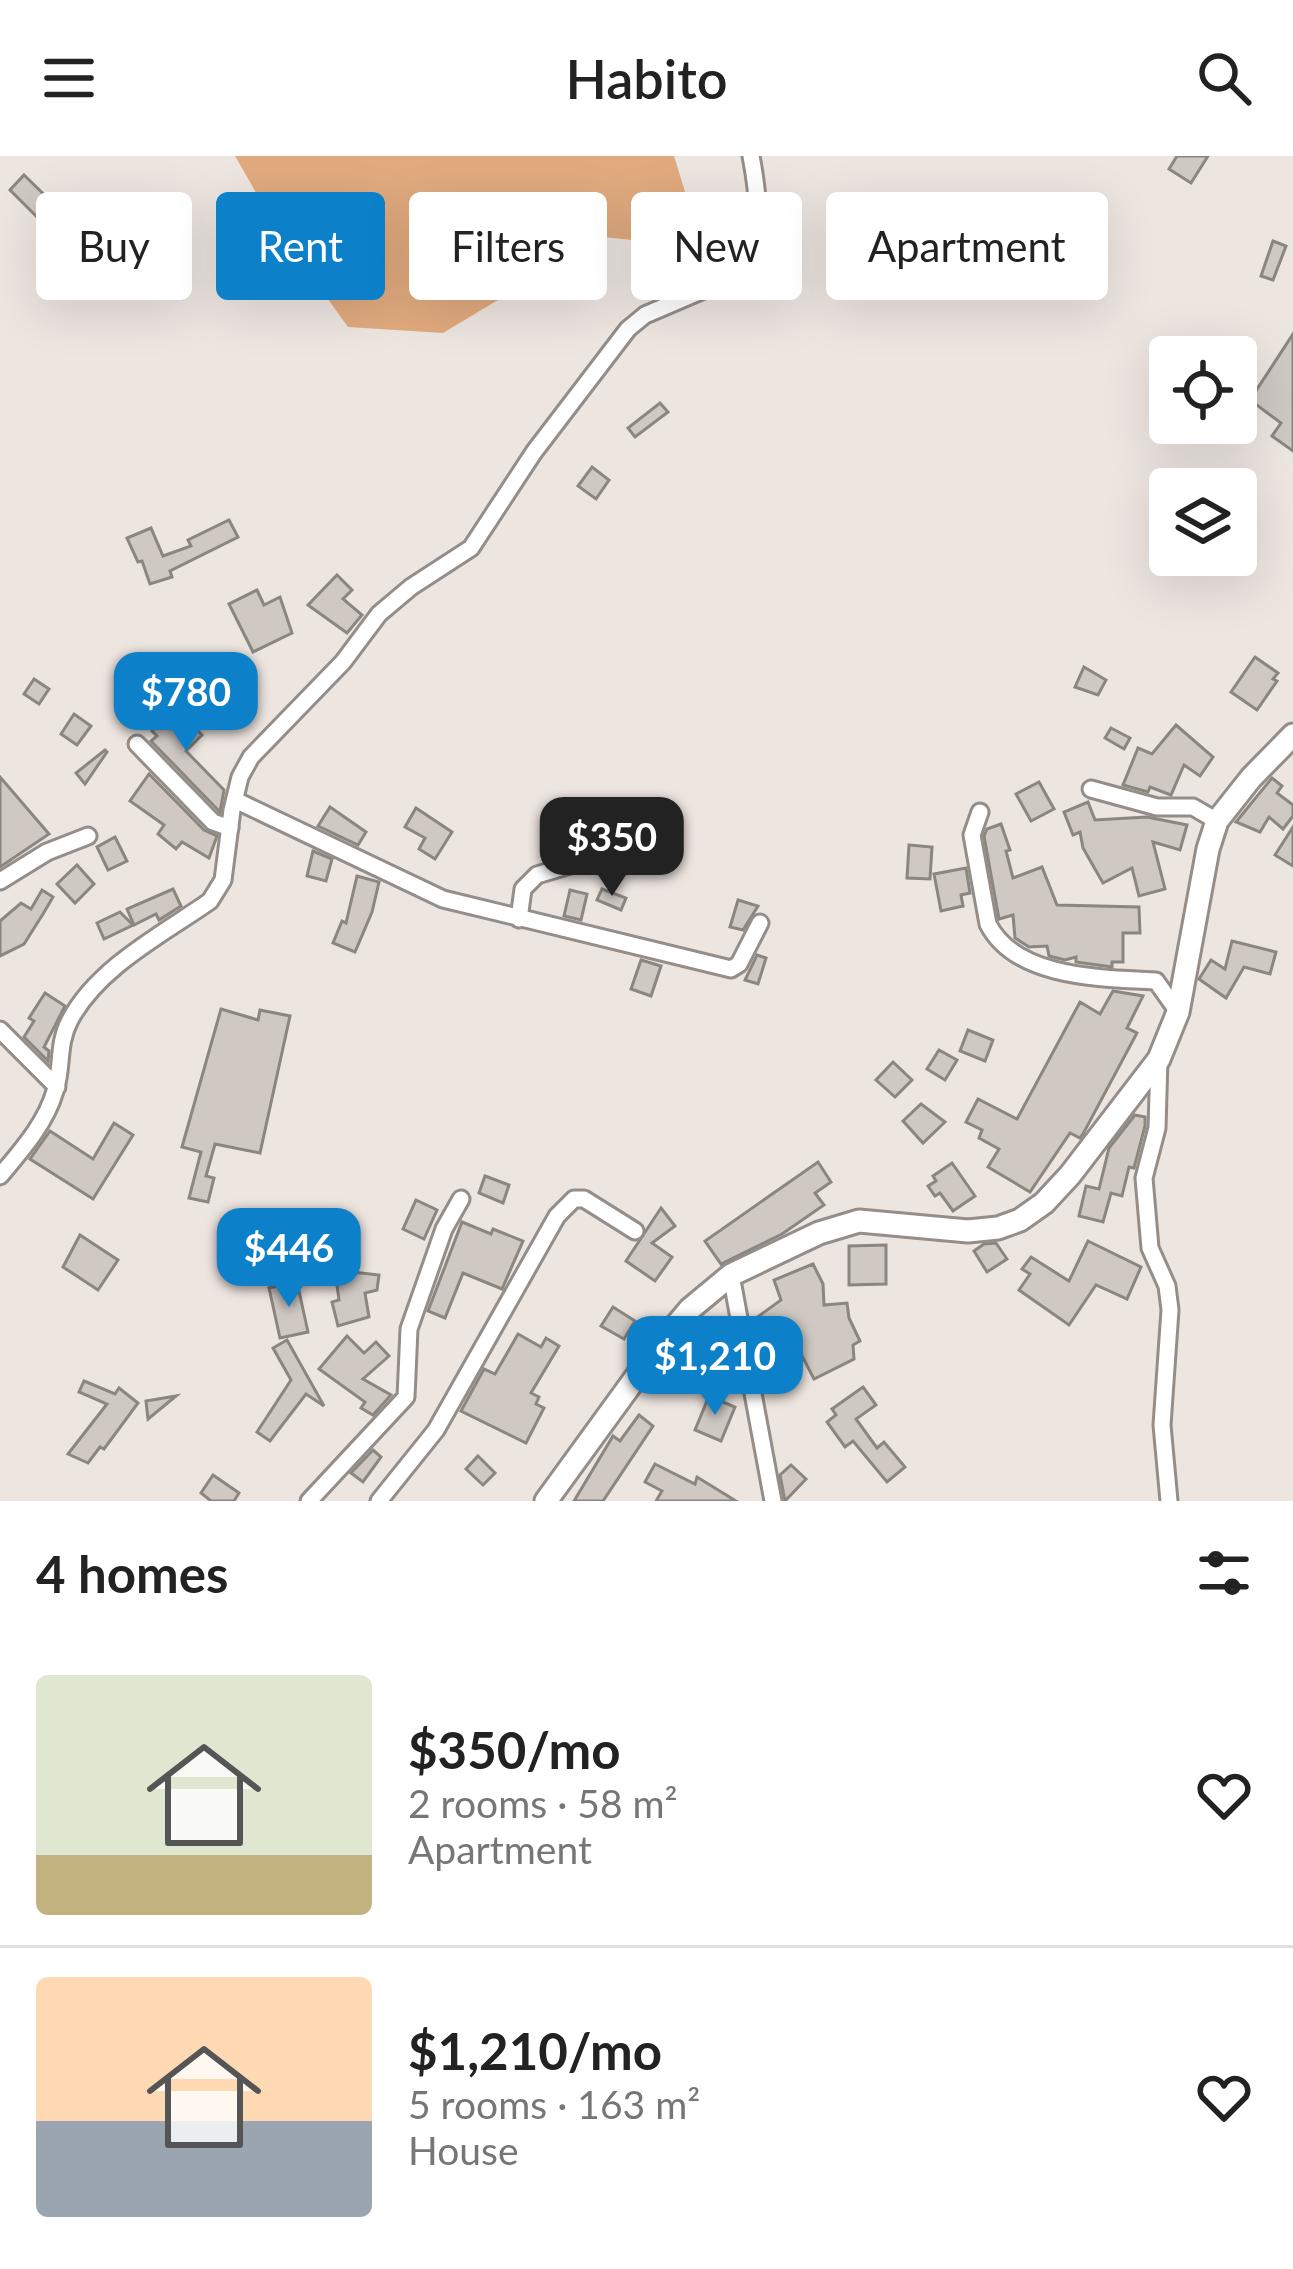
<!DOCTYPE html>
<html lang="en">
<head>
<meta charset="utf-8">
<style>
	:root { --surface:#fff; --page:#f6f6f6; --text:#222; --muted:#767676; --line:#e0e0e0; --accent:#0c81ca }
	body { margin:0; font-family:Lato,sans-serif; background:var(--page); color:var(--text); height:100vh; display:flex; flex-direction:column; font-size:45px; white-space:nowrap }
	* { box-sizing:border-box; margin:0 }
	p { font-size:39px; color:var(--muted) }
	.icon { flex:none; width:66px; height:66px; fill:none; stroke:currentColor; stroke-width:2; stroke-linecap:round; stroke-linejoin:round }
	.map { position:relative; height:1345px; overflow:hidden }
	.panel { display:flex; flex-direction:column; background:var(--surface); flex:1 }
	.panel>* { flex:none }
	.hud { position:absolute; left:36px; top:36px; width:1221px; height:108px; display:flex; gap:24px }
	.controls { position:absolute; left:1149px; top:180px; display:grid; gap:24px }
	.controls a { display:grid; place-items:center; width:108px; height:108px; border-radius:12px; background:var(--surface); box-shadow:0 12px 48px #0002; font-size:60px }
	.price { position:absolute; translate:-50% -102px; padding:0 27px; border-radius:24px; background:var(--accent); color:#fff; font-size:39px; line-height:78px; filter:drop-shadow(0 3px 6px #0008) }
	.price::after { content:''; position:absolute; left:50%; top:72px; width:36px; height:27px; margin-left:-18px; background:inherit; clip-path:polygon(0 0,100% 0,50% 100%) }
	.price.active { background:#222; color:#fff }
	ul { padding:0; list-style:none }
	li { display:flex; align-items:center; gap:36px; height:300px; padding:0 36px }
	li+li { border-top:3px solid var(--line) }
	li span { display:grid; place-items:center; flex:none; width:336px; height:240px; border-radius:12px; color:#555 }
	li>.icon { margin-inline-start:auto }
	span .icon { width:144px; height:144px; fill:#fffc; stroke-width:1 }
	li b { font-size:51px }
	h2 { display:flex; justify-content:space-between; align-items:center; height:144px; padding:0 36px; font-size:51px }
	.chip { padding:0 42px; border-radius:12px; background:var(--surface); box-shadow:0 12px 48px #0002; font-size:42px; line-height:108px }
	.chip.active { background:var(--accent); color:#fff }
	header { display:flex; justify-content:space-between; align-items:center; height:156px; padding:0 36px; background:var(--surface); font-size:54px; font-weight:600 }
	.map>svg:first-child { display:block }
	.forest { fill:#e1aa7e }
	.building { fill:#cfc8c3; stroke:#8c8681; stroke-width:3 }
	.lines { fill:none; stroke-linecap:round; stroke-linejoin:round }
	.street-casing { stroke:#948d88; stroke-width:21 }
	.secondary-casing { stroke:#948d88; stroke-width:27 }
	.street { stroke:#fff; stroke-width:15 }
	.secondary { stroke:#fff; stroke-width:21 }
</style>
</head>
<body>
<header><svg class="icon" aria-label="menu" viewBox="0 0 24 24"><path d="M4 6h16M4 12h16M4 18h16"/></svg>Habito<svg class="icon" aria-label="search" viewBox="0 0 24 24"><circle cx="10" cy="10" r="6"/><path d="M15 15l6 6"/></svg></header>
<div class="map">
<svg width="1293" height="1345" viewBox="0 0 1293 1345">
	<rect width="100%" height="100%" fill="#ede5e0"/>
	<path class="forest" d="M 235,0 L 674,0 L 702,91 L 603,81 L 443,177 L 348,171 L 274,68 Z"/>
	<g class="building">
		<path d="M 1177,0 L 1208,0 L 1191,27 L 1169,13 Z"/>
		<path d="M 24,19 L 61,55 L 46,70 L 10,34 Z"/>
		<path d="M 1273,85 L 1286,90 L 1273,124 L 1261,120 Z"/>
		<path d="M 1293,178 L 1293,295 L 1272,280 L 1281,267 L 1250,244 Z"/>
		<path d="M 660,247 L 668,256 L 635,281 L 628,272 Z"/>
		<path d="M 592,311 L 609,324 L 596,343 L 578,330 Z"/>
		<path d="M 229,364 L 238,381 L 170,415 L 172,421 L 150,428 L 142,405 L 138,406 L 127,382 L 151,372 L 163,400 L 191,390 L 188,384 Z"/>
		<path d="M 337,419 L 352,434 L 343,443 L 362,459 L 347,477 L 308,449 Z"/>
		<path d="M 257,434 L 264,449 L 280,441 L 292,477 L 253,496 L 229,448 Z"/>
		<path d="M 1255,501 L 1278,517 L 1273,523 L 1277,525 L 1257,554 L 1231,536 Z"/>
		<path d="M 1084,511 L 1106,524 L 1098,539 L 1075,531 Z"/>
		<path d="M 34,523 L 49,533 L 39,548 L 24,538 Z"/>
		<path d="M 176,552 L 202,579 L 186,595 L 224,634 L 220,656 L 151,585 L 157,580 L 152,575 Z"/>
		<path d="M 74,558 L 91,570 L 77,589 L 61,578 Z"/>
		<path d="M 1176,569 L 1213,601 L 1200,620 L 1184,609 L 1171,639 L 1150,631 L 1148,636 L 1123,629 L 1138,592 L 1152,598 Z"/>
		<path d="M 1111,572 L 1130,582 L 1124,593 L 1105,582 Z"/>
		<path d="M 105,594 L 107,596 L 85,628 L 76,617 Z"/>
		<path d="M 149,618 L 204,674 L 217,680 L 209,702 L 182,686 L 176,693 L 158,678 L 164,669 L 130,645 Z"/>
		<path d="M 0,621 L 49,678 L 0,711 Z"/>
		<path d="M 1272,622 L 1282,630 L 1277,637 L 1293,649 L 1293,660 L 1283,673 L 1269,661 L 1260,676 L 1236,666 Z"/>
		<path d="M 1039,626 L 1054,653 L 1031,665 L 1016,638 Z"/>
		<path d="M 658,644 L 665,657 L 648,667 L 641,653 Z"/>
		<path d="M 1088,646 L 1095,664 L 1147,661 L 1187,669 L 1180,694 L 1153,686 L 1165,733 L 1139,740 L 1132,712 L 1103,727 L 1083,692 L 1080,676 L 1073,679 L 1064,656 Z"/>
		<path d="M 330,651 L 366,676 L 358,689 L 318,670 Z"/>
		<path d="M 416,652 L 452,676 L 435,703 L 419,693 L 425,682 L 405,671 Z"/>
		<path d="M 1001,668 L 1010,694 L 1006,695 L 1013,722 L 1042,711 L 1057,749 L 1139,751 L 1140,777 L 1123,777 L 1123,806 L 1112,806 L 1112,811 L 1076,806 L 1076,801 L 1065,804 L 1049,800 L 1047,790 L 1029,791 L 1015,782 L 1013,759 L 999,763 L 984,680 L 987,673 Z"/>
		<path d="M 1293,671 L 1293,710 L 1275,699 Z"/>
		<path d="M 115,681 L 127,705 L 108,714 L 97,691 Z"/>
		<path d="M 909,689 L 932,691 L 930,723 L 907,722 Z"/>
		<path d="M 313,695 L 332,703 L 326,725 L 307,720 Z"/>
		<path d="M 77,709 L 94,728 L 75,747 L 57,728 Z"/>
		<path d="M 966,712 L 970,737 L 961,739 L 963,750 L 941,755 L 934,718 Z"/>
		<path d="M 357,720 L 379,726 L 372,756 L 355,796 L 333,787 L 342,765 L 346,767 Z"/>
		<path d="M 173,733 L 181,750 L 159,764 L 156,758 L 134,769 L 127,753 Z"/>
		<path d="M 602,733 L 626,742 L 621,754 L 597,744 Z"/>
		<path d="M 42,734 L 53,741 L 43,758 L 24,788 L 0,800 L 0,765 L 21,747 L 31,753 Z"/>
		<path d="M 570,734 L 587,738 L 581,764 L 564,760 Z"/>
		<path d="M 738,744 L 758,750 L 743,774 L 730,771 Z"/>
		<path d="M 120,756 L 133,769 L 104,783 L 97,767 Z"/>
		<path d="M 1232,785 L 1276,796 L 1270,818 L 1244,811 L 1226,842 L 1199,823 L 1211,804 L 1225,813 Z"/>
		<path d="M 757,799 L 766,802 L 758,828 L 745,824 Z"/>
		<path d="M 641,804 L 661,810 L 651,840 L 631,833 Z"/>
		<path d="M 1113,835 L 1143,840 L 1127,872 L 1137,877 L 1083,978 L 1080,982 L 1070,977 L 1030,1036 L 988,1011 L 999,993 L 979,982 L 982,974 L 966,966 L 978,943 L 1017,963 L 1080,846 L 1100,858 Z"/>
		<path d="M 45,837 L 65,850 L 44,891 L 49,895 L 48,905 L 24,881 L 34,865 L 29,862 Z"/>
		<path d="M 221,853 L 258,864 L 260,854 L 290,860 L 260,997 L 215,988 L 206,1020 L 214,1022 L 208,1046 L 189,1042 L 201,996 L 182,991 Z"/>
		<path d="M 968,874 L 993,884 L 985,905 L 960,895 Z"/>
		<path d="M 939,894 L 957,904 L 945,924 L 927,913 Z"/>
		<path d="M 893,906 L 912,924 L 895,941 L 876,924 Z"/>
		<path d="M 921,948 L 945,966 L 923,987 L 903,965 Z"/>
		<path d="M 1135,959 L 1145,961 L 1145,970 L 1134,1012 L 1129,1011 L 1122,1040 L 1111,1037 L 1103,1066 L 1079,1060 L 1086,1030 L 1099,1033 L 1109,992 Z"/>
		<path d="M 114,967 L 133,979 L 93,1043 L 30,1003 L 50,975 L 93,1003 Z"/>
		<path d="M 818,1006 L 831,1026 L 815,1037 L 824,1049 L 782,1078 L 721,1108 L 705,1085 Z"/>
		<path d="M 952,1007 L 975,1040 L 953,1055 L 940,1037 L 935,1040 L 928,1030 L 936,1025 L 933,1020 Z"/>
		<path d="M 485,1020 L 509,1029 L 503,1047 L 479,1037 Z"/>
		<path d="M 416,1044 L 437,1054 L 424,1083 L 403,1073 Z"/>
		<path d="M 661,1052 L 675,1070 L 652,1087 L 672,1101 L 655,1125 L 626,1105 Z"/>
		<path d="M 462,1066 L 491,1078 L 493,1073 L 523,1085 L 502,1133 L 463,1117 L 445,1162 L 428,1155 Z"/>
		<path d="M 80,1079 L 118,1104 L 98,1134 L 63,1111 Z"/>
		<path d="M 1088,1085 L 1141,1111 L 1127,1143 L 1096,1129 L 1069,1169 L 1019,1134 L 1030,1118 L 1022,1113 L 1031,1101 L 1069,1125 Z"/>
		<path d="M 996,1087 L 1007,1103 L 987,1116 L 974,1095 L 984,1088 Z"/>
		<path d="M 886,1089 L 886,1128 L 849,1129 L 849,1090 Z"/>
		<path d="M 813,1108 L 823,1128 L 824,1149 L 847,1147 L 849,1162 L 860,1185 L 853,1189 L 854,1203 L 814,1223 L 799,1194 L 760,1210 L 752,1165 L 781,1144 L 774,1124 Z"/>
		<path d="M 335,1114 L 379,1119 L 377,1134 L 365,1137 L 369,1161 L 338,1170 L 332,1146 L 339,1144 Z"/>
		<path d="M 297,1126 L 308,1176 L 280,1182 L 269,1132 Z"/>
		<path d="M 613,1151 L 635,1165 L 624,1183 L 601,1170 Z"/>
		<path d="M 518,1178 L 541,1191 L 546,1182 L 559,1190 L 531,1237 L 539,1241 L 536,1248 L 544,1252 L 526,1287 L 461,1255 L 484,1213 L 495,1218 Z"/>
		<path d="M 347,1180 L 364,1197 L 376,1186 L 389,1200 L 363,1223 L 391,1239 L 373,1259 L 361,1252 L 365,1246 L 319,1213 Z"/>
		<path d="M 287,1184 L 324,1250 L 306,1238 L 270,1285 L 257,1276 L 291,1224 L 273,1192 Z"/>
		<path d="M 84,1225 L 115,1238 L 119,1232 L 138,1247 L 104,1293 L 100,1291 L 88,1307 L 68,1298 L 107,1248 L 79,1236 Z"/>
		<path d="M 863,1231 L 876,1249 L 856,1263 L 877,1292 L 884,1286 L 905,1311 L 887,1326 L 853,1285 L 845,1291 L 827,1266 L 836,1259 L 832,1253 Z"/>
		<path d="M 176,1240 L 148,1263 L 146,1245 Z"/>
		<path d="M 709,1240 L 735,1251 L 721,1285 L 695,1274 Z"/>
		<path d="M 639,1259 L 653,1270 L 603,1345 L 574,1345 L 613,1280 L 620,1285 Z"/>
		<path d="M 373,1294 L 381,1301 L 363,1326 L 351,1317 Z"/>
		<path d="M 478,1300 L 495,1317 L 483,1329 L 466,1313 Z"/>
		<path d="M 655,1308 L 695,1328 L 697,1321 L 736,1345 L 656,1345 L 662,1335 L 645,1326 Z"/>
		<path d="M 791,1309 L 806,1323 L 785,1345 L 780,1319 Z"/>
		<path d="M 213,1319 L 239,1337 L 234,1345 L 211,1345 L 201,1337 Z"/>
	</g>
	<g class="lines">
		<defs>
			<g id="street">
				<path d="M 137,588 L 213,666 L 230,672"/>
				<path d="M 1091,633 L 1157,651 L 1193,651 L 1217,665"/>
				<path d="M 235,644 L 443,743 L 731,813 L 739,808 L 760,767"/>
				<path d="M 980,656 L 972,679 L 988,768 C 1016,823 1103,822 1156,825 L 1178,856"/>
				<path d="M 0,725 L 47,696 L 88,680"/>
				<path d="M 519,763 L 523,733 L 537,719 L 607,698 L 623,683"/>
				<path d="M 0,874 L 57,931"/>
				<path d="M 1159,903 L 1157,972 L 1144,1022 L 1150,1092 L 1167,1130 L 1170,1154 L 1162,1269 L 1169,1345"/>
				<path d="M 0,1020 C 21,995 46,967 55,935 C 63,911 57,888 70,864 C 98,811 163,778 210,745 L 223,724 L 232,654 L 240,621 L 251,601 L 343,506 L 379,458 L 411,431 L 471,392 L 534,296 L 628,173 L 645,159 L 736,120 C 766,93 758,36 751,0"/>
				<path d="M 731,1119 L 773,1345"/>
				<path d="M 309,1345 L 406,1241 L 409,1173 L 444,1073 L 461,1043"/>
				<path d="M 379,1345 L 436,1274 L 557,1060 L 574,1043 L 584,1043 L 635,1075"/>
			</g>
			<path id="secondary" d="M 546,1345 L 658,1191 L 690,1153 L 731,1119 L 819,1077 L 859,1065 L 968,1075 L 998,1072 L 1020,1064 L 1044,1047 L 1070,1019 L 1159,903 L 1178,856 L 1208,693 L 1217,665 L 1251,622 L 1293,579"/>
		</defs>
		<use href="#street" class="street-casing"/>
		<use href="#secondary" class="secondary-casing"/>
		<use href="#street" class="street"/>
		<use href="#secondary" class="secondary"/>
	</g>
</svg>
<div class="controls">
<a><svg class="icon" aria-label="locate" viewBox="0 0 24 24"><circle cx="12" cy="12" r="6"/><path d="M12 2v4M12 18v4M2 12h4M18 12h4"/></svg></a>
<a><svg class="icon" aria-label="layers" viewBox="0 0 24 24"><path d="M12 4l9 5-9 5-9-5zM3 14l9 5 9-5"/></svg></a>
</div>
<b class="price" style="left:186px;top:598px">$780</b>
<b class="price active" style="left:612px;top:743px">$350</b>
<b class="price" style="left:289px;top:1154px">$446</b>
<b class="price" style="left:715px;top:1262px">$1,210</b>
<div class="hud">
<a class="chip">Buy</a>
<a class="chip active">Rent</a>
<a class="chip">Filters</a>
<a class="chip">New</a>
<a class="chip">Apartment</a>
</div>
</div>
<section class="panel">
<h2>4 homes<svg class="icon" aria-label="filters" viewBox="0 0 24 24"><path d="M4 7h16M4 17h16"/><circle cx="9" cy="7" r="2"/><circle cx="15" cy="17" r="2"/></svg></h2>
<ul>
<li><span style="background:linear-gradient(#dfe7d0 75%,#c2b280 0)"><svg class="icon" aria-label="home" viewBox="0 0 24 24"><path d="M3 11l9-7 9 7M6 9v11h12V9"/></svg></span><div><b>$350/mo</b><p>2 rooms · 58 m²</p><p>Apartment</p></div><svg class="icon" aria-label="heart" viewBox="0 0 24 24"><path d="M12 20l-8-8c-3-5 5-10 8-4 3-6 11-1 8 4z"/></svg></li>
<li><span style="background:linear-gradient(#ffd9b3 60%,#9aa5b1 0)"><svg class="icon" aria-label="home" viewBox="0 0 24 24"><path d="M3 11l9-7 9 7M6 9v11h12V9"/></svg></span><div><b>$1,210/mo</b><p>5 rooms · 163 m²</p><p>House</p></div><svg class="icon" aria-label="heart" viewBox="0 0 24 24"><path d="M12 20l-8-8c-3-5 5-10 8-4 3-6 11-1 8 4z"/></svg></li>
</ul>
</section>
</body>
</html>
